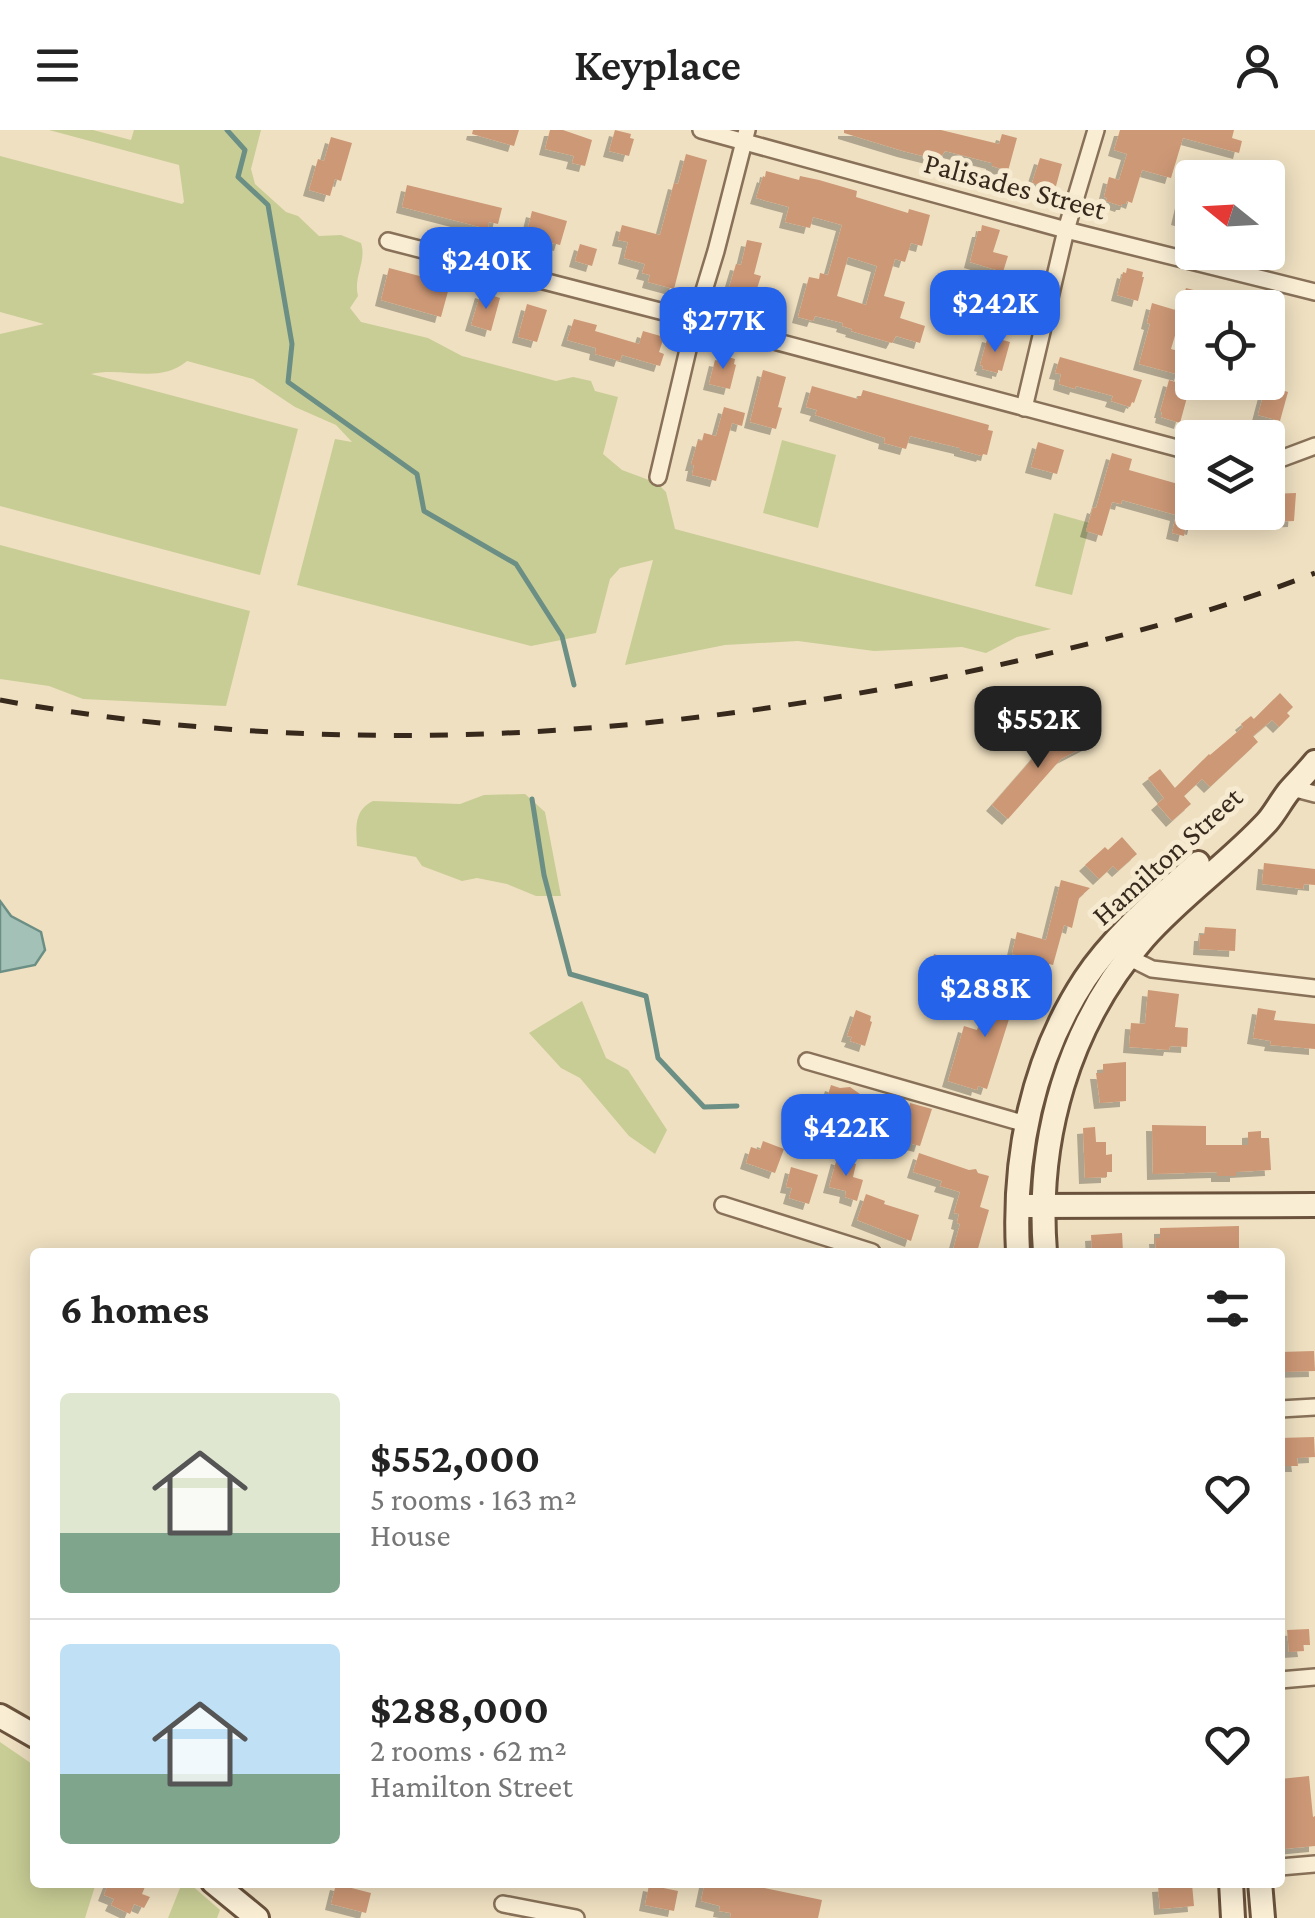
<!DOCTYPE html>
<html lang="en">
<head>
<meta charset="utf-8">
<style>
	:root { --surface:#fff; --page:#f2f2f2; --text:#222; --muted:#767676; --line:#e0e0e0; --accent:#2563eb }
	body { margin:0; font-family:"Crimson Pro",serif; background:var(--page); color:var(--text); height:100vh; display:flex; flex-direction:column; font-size:38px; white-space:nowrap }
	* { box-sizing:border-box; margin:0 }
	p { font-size:32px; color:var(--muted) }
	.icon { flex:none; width:55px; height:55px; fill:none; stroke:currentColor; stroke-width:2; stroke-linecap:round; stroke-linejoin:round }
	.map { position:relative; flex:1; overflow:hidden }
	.panel { position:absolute; left:30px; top:1118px; width:1255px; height:640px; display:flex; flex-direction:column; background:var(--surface); border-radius:10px; box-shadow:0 5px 25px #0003 }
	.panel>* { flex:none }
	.needle { width:65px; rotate:288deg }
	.buttons { position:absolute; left:1175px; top:30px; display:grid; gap:20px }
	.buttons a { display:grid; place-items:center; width:110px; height:110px; border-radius:10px; background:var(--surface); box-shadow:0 5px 25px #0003; font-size:50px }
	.price { position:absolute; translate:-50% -85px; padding:0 22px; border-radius:20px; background:var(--accent); color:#fff; font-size:32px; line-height:65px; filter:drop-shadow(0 2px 5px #0008) }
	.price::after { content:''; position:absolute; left:50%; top:60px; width:30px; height:22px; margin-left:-15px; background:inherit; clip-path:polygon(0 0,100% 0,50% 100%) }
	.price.on { background:#222; color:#fff }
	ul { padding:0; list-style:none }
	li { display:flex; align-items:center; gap:30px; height:250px; padding:0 30px }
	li+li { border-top:2px solid var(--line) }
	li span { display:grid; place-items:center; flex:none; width:280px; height:200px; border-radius:10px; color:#555 }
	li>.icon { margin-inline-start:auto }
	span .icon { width:120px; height:120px; fill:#fffc; stroke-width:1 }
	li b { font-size:42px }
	h2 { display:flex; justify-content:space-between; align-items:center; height:120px; padding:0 30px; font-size:42px }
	header { display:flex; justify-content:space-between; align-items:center; height:130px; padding:0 30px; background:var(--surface); font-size:45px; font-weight:600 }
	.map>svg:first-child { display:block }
	.green { fill:#c8cd95 }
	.water { fill:#a4c1b7; stroke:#6b8f85; stroke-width:2.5 }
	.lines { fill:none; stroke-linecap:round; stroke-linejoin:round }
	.stream { stroke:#6b8f85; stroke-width:5 }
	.building { fill:#cd9876; fill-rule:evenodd; filter:url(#shadow) }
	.street-casing { stroke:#887158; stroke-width:20 }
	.secondary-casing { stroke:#6a523c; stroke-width:28 }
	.street { stroke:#f9edd4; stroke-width:15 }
	.secondary { stroke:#f9edd4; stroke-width:22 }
	.rail { stroke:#38291d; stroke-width:5; stroke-dasharray:18 18; stroke-linecap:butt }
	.labels { text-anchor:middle; stroke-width:10; stroke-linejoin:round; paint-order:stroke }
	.street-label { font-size:30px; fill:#38291d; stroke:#f6ead1 }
</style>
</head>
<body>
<header><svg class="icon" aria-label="menu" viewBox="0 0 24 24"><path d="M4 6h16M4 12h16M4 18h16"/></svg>Keyplace<svg class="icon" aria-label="person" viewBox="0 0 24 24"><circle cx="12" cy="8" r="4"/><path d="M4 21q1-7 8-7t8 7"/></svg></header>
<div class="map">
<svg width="1315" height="1788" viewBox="0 0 1315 1788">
	<defs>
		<filter id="shadow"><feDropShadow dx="-6" dy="6" stdDeviation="0" flood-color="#0004"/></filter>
	</defs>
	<rect width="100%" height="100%" fill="#efe0c1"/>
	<g class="green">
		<path d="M 49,0 L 93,0 L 131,10 L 134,0 L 261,0 L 251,39 L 255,54 L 286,82 L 298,86 L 319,106 L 341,105 L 361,113 C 367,131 353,147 358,166 L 350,178 L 361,192 L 428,208 L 462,226 L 556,251 L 573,247 L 591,251 L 595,261 L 618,267 L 603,324 L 622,340 L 657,353 L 666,362 L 675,399 L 1051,499 L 1017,507 L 986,523 L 962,517 L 874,521 L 798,511 L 725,515 L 625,535 L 653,430 L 620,438 L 610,449 L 596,503 L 531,516 L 297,455 L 335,309 L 352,312 L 336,295 L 295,277 L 253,249 L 187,231 C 159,255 124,236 91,244 L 298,299 L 260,445 L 0,376 L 0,204 L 44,194 L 0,182 L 0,26 L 182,74 L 184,72 L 179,35 Z"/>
		<path d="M 782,310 L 836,325 L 818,398 L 763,383 Z"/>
		<path d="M 1054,383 L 1090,393 L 1072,465 L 1035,456 Z"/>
		<path d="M 0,415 L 250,481 L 226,576 L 83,569 L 49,556 L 0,549 Z"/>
		<path d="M 525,664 L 545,682 L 561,766 L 536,766 L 507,754 L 477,748 L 462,751 L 422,736 L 416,727 L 357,716 C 356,697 354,680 373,671 L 460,674 L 484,665 Z"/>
		<path d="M 582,871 L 606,928 L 628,940 L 667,1000 L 655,1024 L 629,1006 L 580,948 L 561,938 L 529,903 Z"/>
		<path d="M 0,1612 L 35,1636 L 35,1752 L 96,1753 L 85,1788 L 0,1788 Z"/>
		<path d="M 182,1753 L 189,1753 L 220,1780 L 217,1788 L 168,1788 Z"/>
	</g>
	<path class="water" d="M 0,771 L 11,786 L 41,802 L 45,820 L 35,835 L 0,842 Z"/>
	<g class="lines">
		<g class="stream">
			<path d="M 227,0 L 245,20 L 238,47 L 268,75 L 292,214 L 288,252 L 417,344 L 424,381 L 516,434 L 562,506 L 574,555"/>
			<path d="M 532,669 L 544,745 L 570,844 L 646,866 L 658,928 L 704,977 L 737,976"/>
		</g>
	</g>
	<g class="building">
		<path d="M 473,0 L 519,0 L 514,16 L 472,4 Z"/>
		<path d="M 550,0 L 563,0 L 592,10 L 585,36 L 572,33 L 574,26 L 545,19 Z"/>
		<path d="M 615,0 L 631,4 L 630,8 L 634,9 L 629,26 L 609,21 Z"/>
		<path d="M 844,0 L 941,0 L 999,14 L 1002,4 L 1017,8 L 1008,41 L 992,36 L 992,33 L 945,21 L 939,30 L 903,21 L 844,3 Z"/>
		<path d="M 1120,0 L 1234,0 L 1232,8 L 1242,11 L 1239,23 L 1183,8 L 1171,48 L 1142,40 L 1132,73 L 1127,71 L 1126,74 L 1122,74 L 1121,76 L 1106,71 L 1107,68 L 1104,67 L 1109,47 L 1119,50 L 1127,24 L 1114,20 Z"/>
		<path d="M 331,7 L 352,13 L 341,51 L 335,49 L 330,66 L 309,60 L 318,29 L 324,31 Z"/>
		<path d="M 686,24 L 707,30 L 674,159 L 648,152 L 650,145 L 642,143 L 645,134 L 624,128 L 628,112 L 618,110 L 622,95 L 660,105 L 674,53 L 678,54 Z"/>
		<path d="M 1040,28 L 1062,34 L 1056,56 L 1048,54 L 1047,57 L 1032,53 Z"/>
		<path d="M 766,41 L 799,50 L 800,46 L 819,50 L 857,61 L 856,67 L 908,83 L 909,79 L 930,85 L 922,116 L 911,113 L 905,132 L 895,129 L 884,166 L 905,172 L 900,188 L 925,196 L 920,213 L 896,206 L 892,213 L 851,201 L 852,199 L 842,196 L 843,193 L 815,186 L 813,191 L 798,187 L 809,147 L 819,149 L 820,143 L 828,145 L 842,95 L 813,87 L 810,98 L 785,92 L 789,77 L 756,68 L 763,46 L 765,47 ZM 848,127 L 877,136 L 866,175 L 837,166 Z"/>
		<path d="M 1187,47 L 1192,48 L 1192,93 L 1177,89 Z"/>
		<path d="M 407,55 L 502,78 L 498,94 L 489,92 L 488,99 L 402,77 Z"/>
		<path d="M 1268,78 L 1282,79 L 1279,106 L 1268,105 Z"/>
		<path d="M 532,81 L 567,91 L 560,115 L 526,106 Z"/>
		<path d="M 982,95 L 1000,100 L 993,122 L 1008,126 L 1003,142 L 970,132 L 978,101 L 981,101 Z"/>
		<path d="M 747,110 L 762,113 L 754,144 L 761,146 L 754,168 L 752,167 L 751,172 L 735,168 L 732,162 L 728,161 L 736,134 L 741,135 Z"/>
		<path d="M 580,114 L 597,119 L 592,136 L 575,131 Z"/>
		<path d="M 389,138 L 450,154 L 441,187 L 381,170 Z"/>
		<path d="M 1127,138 L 1143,142 L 1142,147 L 1144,147 L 1138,171 L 1117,165 L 1123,142 L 1126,143 Z"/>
		<path d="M 1016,148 L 1033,153 L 1028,171 L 1010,166 Z"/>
		<path d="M 1186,158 L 1216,166 L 1212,178 L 1192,178 L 1192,185 L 1178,181 Z"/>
		<path d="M 481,162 L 500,168 L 491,201 L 471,195 Z"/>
		<path d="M 1152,173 L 1182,182 L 1171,219 L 1186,223 L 1180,245 L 1139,234 L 1150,194 L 1147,193 Z"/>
		<path d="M 527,174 L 547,180 L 537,212 L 518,207 Z"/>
		<path d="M 1268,182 L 1282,185 L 1272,222 L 1268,221 Z"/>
		<path d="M 574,189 L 597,195 L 595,201 L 639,214 L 643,201 L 664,207 L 659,222 L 664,224 L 660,236 L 622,225 L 620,231 L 595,224 L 596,218 L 567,210 Z"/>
		<path d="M 988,206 L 1010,212 L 1002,241 L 998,240 L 998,243 L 982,239 L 983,236 L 980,235 Z"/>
		<path d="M 721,225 L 735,229 L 734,234 L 736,235 L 730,259 L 709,254 L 715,230 L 720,231 Z"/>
		<path d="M 1060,227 L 1142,250 L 1134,273 L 1132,272 L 1130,277 L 1111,271 L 1113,266 L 1076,256 L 1075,259 L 1059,254 L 1061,244 L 1055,243 Z"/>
		<path d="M 763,240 L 786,247 L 778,277 L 782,278 L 776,299 L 750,292 Z"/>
		<path d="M 1169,250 L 1186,255 L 1185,259 L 1189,260 L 1180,293 L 1161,287 L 1162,282 L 1160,282 Z"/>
		<path d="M 1266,255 L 1288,262 L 1280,291 L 1258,285 Z"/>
		<path d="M 812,256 L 858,269 L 858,266 L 861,266 L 863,260 L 989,295 L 988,300 L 993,301 L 987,325 L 983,324 L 982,326 L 960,320 L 960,318 L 910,306 L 906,319 L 884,313 L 885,308 L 815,285 L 817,280 L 806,277 Z"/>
		<path d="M 724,277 L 745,283 L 742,296 L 732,293 L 716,351 L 692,345 L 694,335 L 691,335 L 698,310 L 702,311 L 704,303 L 716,306 Z"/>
		<path d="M 1038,312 L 1064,320 L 1057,344 L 1031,337 Z"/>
		<path d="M 1112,323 L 1132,329 L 1129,340 L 1192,358 L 1192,382 L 1197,382 L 1193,399 L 1186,397 L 1184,406 L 1172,403 L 1176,385 L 1122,370 L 1121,374 L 1112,372 L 1102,406 L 1086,401 L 1093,377 L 1096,378 Z"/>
		<path d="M 1296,363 L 1294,391 L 1270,392 L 1270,388 L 1268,388 L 1268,364 Z"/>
		<path d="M 1280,563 L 1293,577 L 1287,583 L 1290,586 L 1279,597 L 1272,590 L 1253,606 L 1258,612 L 1210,657 L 1202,649 L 1184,666 L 1191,674 L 1172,691 L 1157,674 L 1164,668 L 1148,648 L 1160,639 L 1175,658 L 1209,624 L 1210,625 L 1243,597 L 1241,594 L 1251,586 L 1254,589 Z"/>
		<path d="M 1079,597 L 1088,615 L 1061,629 L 1008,689 L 992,675 L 1045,614 Z"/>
		<path d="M 1122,707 L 1137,724 L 1118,741 L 1113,736 L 1099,749 L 1085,735 L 1105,717 L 1108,720 Z"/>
		<path d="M 1264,733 L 1315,739 L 1315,755 L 1304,754 L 1303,759 L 1262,754 Z"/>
		<path d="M 1061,750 L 1090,758 L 1079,768 L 1072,798 L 1064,795 L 1053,835 L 1012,824 L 1017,802 L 1046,810 Z"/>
		<path d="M 1205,797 L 1236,799 L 1235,821 L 1199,819 L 1200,805 L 1204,805 Z"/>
		<path d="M 934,824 L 971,836 L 965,858 L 936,853 L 937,849 L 929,847 Z"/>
		<path d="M 1000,845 L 1021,851 L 987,959 L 978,956 L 977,960 L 948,951 L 964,896 L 977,900 L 978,897 L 983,899 Z"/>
		<path d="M 1148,860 L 1179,864 L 1175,897 L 1188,898 L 1187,917 L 1170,916 L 1169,920 L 1129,917 L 1131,893 L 1145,894 Z"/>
		<path d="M 1258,878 L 1276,881 L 1274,890 L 1315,894 L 1315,919 L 1270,915 L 1271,911 L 1253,908 Z"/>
		<path d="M 856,880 L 871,886 L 870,891 L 872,892 L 865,916 L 850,911 L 852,907 L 847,906 Z"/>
		<path d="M 1126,932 L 1126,971 L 1100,973 L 1096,943 L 1103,943 L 1103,934 Z"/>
		<path d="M 831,955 L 840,958 L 850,957 L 860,964 L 858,973 L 863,974 L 859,986 L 834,980 L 835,977 L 825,974 Z"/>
		<path d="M 910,973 L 932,979 L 920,1016 L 900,1011 Z"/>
		<path d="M 1152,995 L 1206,996 L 1206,1015 L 1248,1015 L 1248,1002 L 1261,1001 L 1261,1008 L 1269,1008 L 1271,1040 L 1236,1042 L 1236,1046 L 1217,1046 L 1217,1042 L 1153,1044 Z"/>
		<path d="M 1095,997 L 1096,1012 L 1106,1012 L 1106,1025 L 1112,1024 L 1112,1042 L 1107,1042 L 1107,1047 L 1085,1048 L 1083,998 Z"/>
		<path d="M 763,1011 L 784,1019 L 775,1043 L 746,1033 L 751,1017 L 760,1020 Z"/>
		<path d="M 919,1023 L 969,1040 L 976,1039 L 978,1043 L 989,1046 L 980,1077 L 989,1080 L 977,1122 L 953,1120 L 960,1094 L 957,1093 L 959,1084 L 954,1083 L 960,1062 L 940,1056 L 942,1051 L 913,1042 Z"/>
		<path d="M 837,1028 L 856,1034 L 853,1047 L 863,1050 L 857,1071 L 845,1067 L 846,1061 L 829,1057 Z"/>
		<path d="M 791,1037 L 818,1045 L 809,1074 L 789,1068 L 792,1058 L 786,1057 Z"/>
		<path d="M 866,1064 L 885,1071 L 884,1074 L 919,1085 L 911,1111 L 857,1090 Z"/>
		<path d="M 1239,1096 L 1239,1122 L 1156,1122 L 1155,1108 L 1160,1108 L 1160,1098 Z"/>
		<path d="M 1122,1103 L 1123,1122 L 1092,1122 L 1091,1105 Z"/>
		<path d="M 1314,1221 L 1315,1241 L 1280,1242 L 1280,1222 Z"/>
		<path d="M 1314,1307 L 1315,1327 L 1297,1328 L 1298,1336 L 1285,1336 L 1285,1328 L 1280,1328 L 1280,1308 Z"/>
		<path d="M 1309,1499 L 1310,1515 L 1303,1515 L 1304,1521 L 1289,1522 L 1287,1500 Z"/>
		<path d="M 1309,1646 L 1313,1687 L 1315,1686 L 1315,1716 L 1283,1719 L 1280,1649 Z"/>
		<path d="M 109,1752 L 147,1752 L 142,1764 L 150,1767 L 144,1778 L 134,1774 L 130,1784 L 111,1775 L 114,1769 L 104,1765 Z"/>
		<path d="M 705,1752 L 735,1752 L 822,1770 L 818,1788 L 730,1788 L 731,1783 L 719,1781 L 720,1776 L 701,1771 Z"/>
		<path d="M 336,1754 L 371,1763 L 366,1783 L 331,1774 Z"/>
		<path d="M 1192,1754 L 1194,1776 L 1160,1779 L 1158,1756 Z"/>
		<path d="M 649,1755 L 678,1761 L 674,1781 L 645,1775 Z"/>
	</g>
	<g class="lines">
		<defs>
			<g id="street">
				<path d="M 701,0 L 1066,100 L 1315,162"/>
				<path d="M 388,111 L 695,190 L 1192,322"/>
				<path d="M 1024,278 L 1066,100 L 1096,0"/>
				<path d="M 1268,330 L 1283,328 L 1315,316"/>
				<path d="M 658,347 L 695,190 L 716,121 L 747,0"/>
				<path d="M 1292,658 L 1315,664"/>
				<path d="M 1124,825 L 1152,839 L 1315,858"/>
				<path d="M 807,931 L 1026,994"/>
				<path d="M 723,1075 L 872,1122"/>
				<path d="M 1280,1279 L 1315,1277"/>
				<path d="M 1280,1550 L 1315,1547"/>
				<path d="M 1280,1737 L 1315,1734"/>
				<path d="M 503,1774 L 576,1788"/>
			</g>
			<g id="secondary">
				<path d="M 1029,1076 L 1315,1075"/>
				<path d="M 1018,1122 C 1013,1027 1032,930 1085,849 C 1114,805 1159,768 1198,733"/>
				<path d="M 1045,1122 C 1036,1009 1068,895 1144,808 C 1181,766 1229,733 1267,692 C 1275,683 1281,671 1289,661 C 1298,651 1307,642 1315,632"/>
				<path d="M 0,1586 L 35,1606"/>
				<path d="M 213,1752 L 257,1788"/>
				<path d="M 1231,1752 L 1233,1788"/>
				<path d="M 1260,1752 L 1263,1788"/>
			</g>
		</defs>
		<use href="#street" class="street-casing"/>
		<use href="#secondary" class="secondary-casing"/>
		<use href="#street" class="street"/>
		<use href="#secondary" class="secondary"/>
		<path class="rail" d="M 0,570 C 328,630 657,610 981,539 C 1094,514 1208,485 1315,443"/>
	</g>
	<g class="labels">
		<g class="street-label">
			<text transform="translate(1015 56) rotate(15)" y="10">Palisades Street</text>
			<text transform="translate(1167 726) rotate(-42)" y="10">Hamilton Street</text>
		</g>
	</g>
</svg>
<div class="buttons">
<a><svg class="needle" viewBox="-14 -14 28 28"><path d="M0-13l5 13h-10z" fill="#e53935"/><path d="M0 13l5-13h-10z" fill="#767676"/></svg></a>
<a><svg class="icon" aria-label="locate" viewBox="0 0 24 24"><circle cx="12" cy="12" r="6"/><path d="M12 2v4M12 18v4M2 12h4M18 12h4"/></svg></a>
<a><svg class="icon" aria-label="layers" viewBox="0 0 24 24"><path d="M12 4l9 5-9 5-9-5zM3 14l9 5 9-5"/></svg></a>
</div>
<b class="price" style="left:486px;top:182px">$240K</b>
<b class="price" style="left:995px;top:225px">$242K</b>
<b class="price" style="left:723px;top:242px">$277K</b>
<b class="price on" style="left:1038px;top:641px">$552K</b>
<b class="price" style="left:985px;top:910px">$288K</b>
<b class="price" style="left:846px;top:1049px">$422K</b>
<section class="panel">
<h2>6 homes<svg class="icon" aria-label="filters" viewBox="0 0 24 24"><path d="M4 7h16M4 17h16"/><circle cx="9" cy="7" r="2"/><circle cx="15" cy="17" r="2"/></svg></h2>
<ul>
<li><span style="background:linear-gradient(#dfe7d0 70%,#7fa58c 0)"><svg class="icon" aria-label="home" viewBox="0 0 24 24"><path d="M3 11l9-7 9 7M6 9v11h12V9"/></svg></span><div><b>$552,000</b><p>5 rooms · 163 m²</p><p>House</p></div><svg class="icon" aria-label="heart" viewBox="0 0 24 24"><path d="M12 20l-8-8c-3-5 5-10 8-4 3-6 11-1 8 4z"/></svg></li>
<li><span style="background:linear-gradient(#bfe0f5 65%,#7fa58c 0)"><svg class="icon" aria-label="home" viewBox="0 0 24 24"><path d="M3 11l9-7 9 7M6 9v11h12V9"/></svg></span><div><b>$288,000</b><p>2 rooms · 62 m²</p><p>Hamilton Street</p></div><svg class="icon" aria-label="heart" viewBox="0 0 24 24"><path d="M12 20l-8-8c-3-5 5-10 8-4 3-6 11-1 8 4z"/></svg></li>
</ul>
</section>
</div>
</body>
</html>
